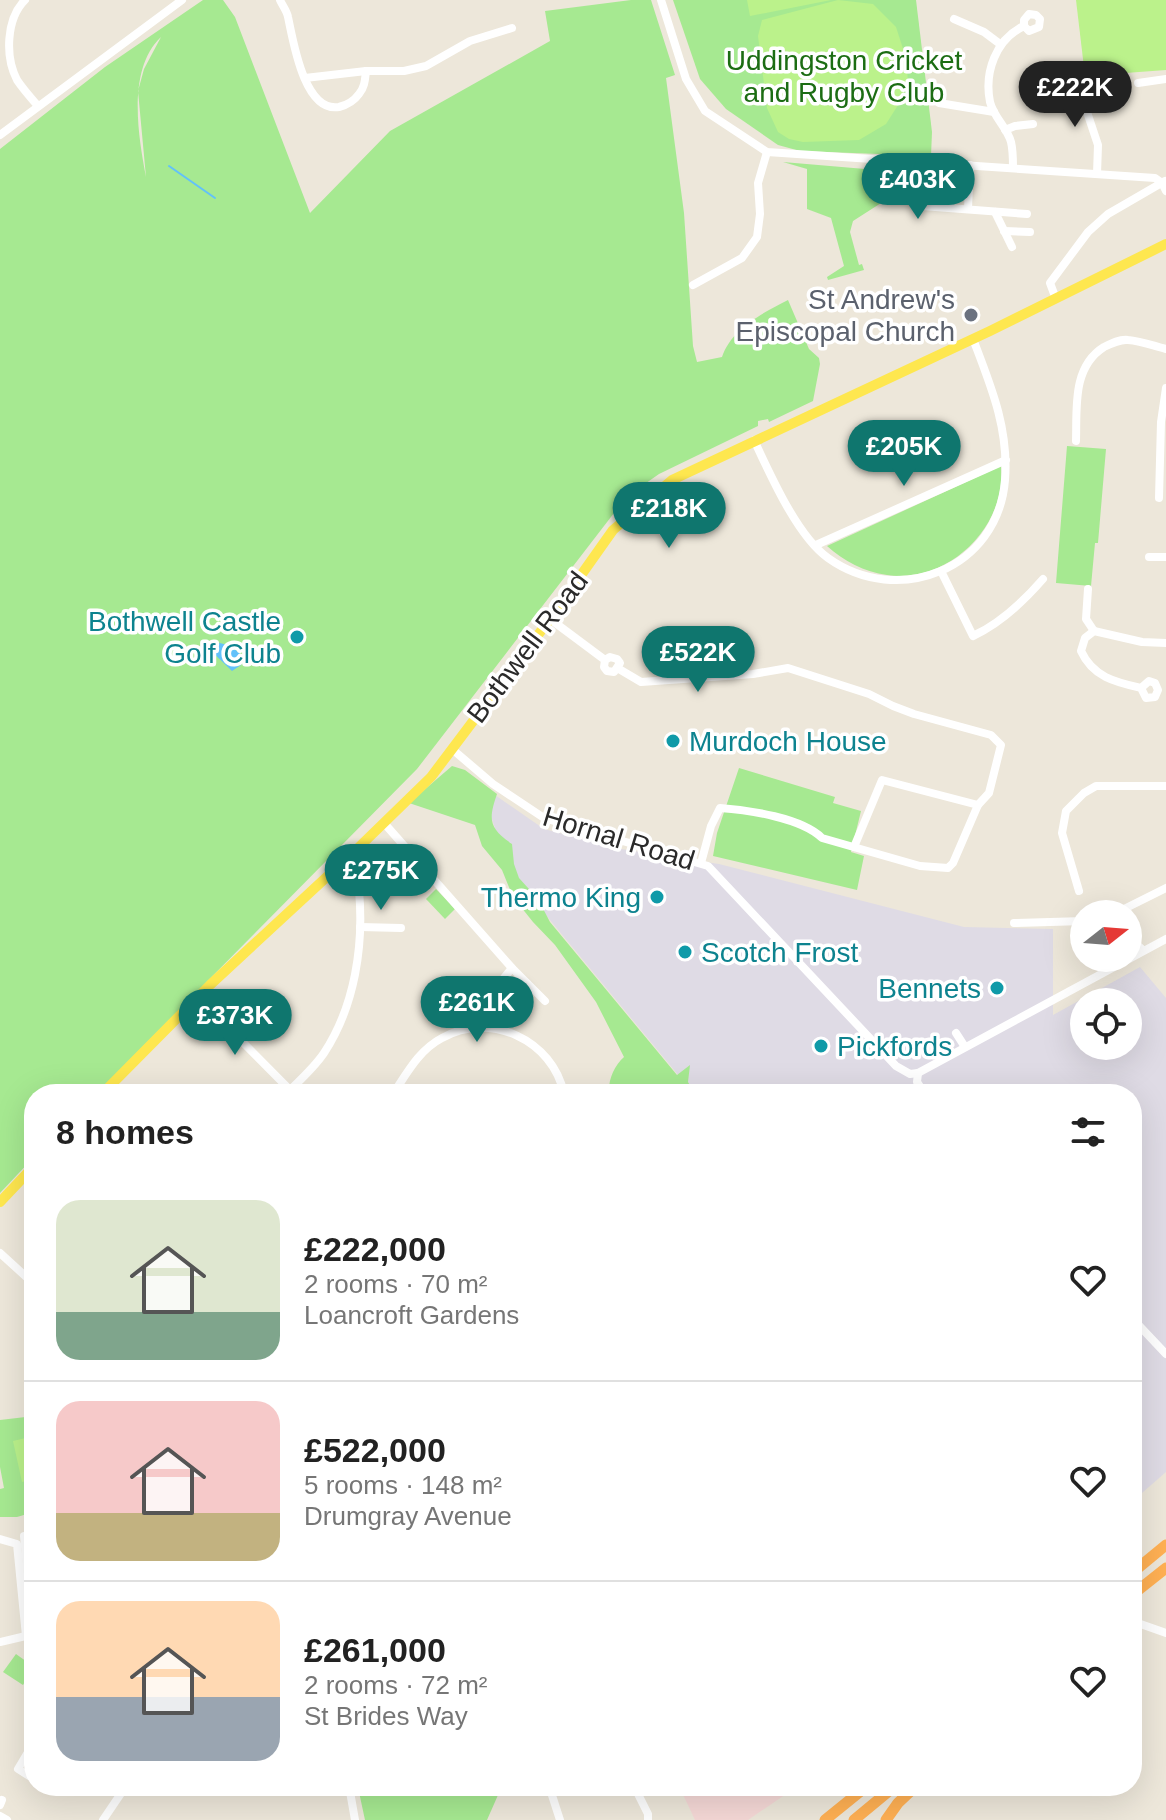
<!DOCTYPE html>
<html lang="en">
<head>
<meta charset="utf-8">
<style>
	:root { --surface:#fff; --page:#f6f6f6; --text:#222; --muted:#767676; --line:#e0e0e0; --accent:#0f766e }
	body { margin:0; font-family:Arial,sans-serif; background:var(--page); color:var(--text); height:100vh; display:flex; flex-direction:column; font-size:30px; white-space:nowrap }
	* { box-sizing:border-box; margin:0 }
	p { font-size:26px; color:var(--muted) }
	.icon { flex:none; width:44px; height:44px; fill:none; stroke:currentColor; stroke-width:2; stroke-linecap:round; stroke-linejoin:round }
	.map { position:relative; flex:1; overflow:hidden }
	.side { position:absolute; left:24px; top:1084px; width:1118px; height:712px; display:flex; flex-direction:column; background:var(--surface); border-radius:32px; box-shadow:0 8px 32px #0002 }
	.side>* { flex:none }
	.needle { width:52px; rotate:73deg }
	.tools { position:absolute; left:1070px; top:900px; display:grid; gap:16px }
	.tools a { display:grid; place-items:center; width:72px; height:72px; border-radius:50%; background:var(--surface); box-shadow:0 8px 32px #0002; font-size:40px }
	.price { position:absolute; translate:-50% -68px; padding:0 18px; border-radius:28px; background:var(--accent); color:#fff; font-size:26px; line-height:52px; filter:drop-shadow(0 2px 4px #0008) }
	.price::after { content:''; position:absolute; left:50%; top:48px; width:24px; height:18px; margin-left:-12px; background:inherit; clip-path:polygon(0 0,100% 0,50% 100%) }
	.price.active { background:#222; color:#fff }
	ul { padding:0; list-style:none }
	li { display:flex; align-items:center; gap:24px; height:200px; padding:0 32px }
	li+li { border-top:2px solid var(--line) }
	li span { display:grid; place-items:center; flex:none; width:224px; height:160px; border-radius:24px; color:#555 }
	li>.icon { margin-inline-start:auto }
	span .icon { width:96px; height:96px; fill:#fffc; stroke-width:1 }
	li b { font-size:34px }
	h2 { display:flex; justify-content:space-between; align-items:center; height:96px; padding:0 32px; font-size:34px }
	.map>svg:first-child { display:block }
	.industrial { fill:#dfdbe5; fill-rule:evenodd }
	.medical { fill:#f5d8d6 }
	.green { fill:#a6e991; fill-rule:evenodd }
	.pitch { fill:#bbf28b }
	.water { fill:#62c1fa }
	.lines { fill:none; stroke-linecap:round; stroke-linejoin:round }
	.stream { stroke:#62c1fa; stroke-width:2 }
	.minor { stroke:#fff; stroke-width:8 }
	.major { stroke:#fee74f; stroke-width:10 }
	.highway { stroke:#ffb053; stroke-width:11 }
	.worship-dot { fill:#6b7280; stroke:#fff; stroke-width:3 }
	.culture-dot { fill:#0f9aa8; stroke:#fff; stroke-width:3 }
	.labels { text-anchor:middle; stroke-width:7; stroke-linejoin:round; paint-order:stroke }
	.park-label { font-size:28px; fill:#1c6d13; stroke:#fff }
	.worship-label { font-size:28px; fill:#5b616d; stroke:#fff; text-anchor:end }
	.culture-label { font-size:28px; fill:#0d838f; stroke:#fff; text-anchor:end }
	.street-label { font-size:28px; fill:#2a2a2a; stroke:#fff }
</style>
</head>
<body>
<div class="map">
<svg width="1166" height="1820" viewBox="0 0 1166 1820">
	<rect width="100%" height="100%" fill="#ede7da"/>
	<path class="industrial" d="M 495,795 L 544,829 L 621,849 L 719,864 L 964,927 L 1053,929 L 1053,1015 L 1140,967 L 1166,998 L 1166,1472 L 1142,1493 L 1132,1485 L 1132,1094 L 695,1094 L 688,1082 L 689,1066 L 679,1076 L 511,873 L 490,814 ZM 1084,1002 L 1128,1002 L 1128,1046 L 1084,1046 Z"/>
	<path class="medical" d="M 679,1786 L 798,1786 L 748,1820 L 695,1820 Z"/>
	<g class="green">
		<path d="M 203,0 L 223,0 L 235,17 L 310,213 L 390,131 L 550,41 L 545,11 L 631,0 L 651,0 L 675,75 L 666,78 L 684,213 L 693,346 L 697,362 L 722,357 C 732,328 763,313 788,300 L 809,349 L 819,358 L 820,364 L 813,401 L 769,422 L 768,419 L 758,421 L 758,426 L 659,474 L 639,488 L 614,513 L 417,769 L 96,1094 L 34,1094 L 34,1157 L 0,1193 L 0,149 L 105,67 ZM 161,37 L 144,69 L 138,91 L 146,177 C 138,135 127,69 161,37 Z"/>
		<path d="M 673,0 L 916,0 L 932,132 L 931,156 L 800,151 L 778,145 L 726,109 L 700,79 Z"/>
		<path d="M 783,162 L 912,173 L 913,188 L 892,196 L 853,221 L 850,232 L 859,265 L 862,264 L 864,270 L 828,280 L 827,277 L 844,266 L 831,218 L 807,209 L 807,169 Z"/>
		<path d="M 1067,446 L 1106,449 L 1098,543 L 1095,543 L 1091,586 L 1056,583 Z"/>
		<path d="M 1001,466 C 1007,527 948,584 887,575 C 864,572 844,561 827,546 Z"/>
		<path d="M 452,766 L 465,770 L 497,794 C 488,820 489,828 512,844 L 514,864 L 519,878 L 538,899 L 550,922 L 677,1075 L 690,1065 L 688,1082 L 695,1094 L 609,1094 C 608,1080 614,1066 624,1057 L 596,1002 L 555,945 L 533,922 L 513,897 L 502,870 L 482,846 L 475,825 L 409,803 Z"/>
		<path d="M 739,768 L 835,797 L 833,803 L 861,811 L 851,852 L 864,856 L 857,890 L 713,856 L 717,833 Z"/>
		<path d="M 436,889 L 455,909 L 445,919 L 426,899 Z"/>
		<path d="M 34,1416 L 34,1512 L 17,1517 L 0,1517 L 0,1489 L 4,1488 L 0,1467 L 0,1420 Z"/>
		<path d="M 16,1654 L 34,1667 L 23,1685 L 3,1672 Z"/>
		<path d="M 393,1786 L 502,1786 L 487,1820 L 365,1820 L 359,1792 Z"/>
	</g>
	<g class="pitch">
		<path d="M 747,0 L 831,0 L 750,16 Z"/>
		<path d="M 838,0 L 873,4 L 896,27 L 906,58 L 908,81 L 900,102 L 886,124 L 859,140 L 803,142 L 789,139 L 778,132 L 767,108 L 758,36 L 762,20 Z"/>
		<path d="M 1076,0 L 1166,0 L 1166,70 L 1085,76 Z"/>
		<path d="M 34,1436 L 34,1479 L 22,1482 L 13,1441 Z"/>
	</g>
	<path class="water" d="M 208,642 C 221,641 235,647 243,657 L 241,665 L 232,671 L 207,647 Z"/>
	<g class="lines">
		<path class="stream" d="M 169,166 L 215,198"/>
		<g class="minor">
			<path d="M 25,0 C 6,19 5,57 17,80 C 23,89 31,98 38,106"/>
			<path d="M 280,0 C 282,5 287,11 288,17 C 293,40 304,113 339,107 C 347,105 354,101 359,94 C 365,87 365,79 366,71 L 404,71 L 426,66 L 470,41 L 512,28"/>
			<path d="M 661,0 L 686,79 L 705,111 L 767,152 L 1155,178 L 1162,183 L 1166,191"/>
			<path d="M 954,19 L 984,32 L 1000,44"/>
			<path d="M 305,78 L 366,71"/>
			<path d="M 1138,83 L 1166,79"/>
			<path d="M 1089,85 L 1087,112 L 1098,145 L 1097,174"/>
			<path d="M 939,103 L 994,112"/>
			<path d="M 1005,130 L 1015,126 L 1033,124"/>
			<path d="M 0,135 L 182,0"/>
			<path d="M 1013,168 C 1013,160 1013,150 1011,142 C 1007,127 994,118 990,102 C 984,72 996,39 1024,26 L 1029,31 L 1039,27 L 1040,19 L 1036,15 L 1029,14 L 1024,20 L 1024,26"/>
			<path d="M 924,179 L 922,206 L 1027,214"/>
			<path d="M 968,208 L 970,165"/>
			<path d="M 995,212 L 1012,247"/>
			<path d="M 1004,231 L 1030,232"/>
			<path d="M 693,285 L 742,258 L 757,237 L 760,214 L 758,183 L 767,152"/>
			<path d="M 1056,299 L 1050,283 L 1088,232 L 1108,214 L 1165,181"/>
			<path d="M 754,440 C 770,474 797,536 828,558 C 898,608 998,569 1005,480 C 1009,429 991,386 973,339"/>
			<path d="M 1076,441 C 1077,408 1072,367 1104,347 C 1112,343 1120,339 1128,340 C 1141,341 1154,346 1166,349"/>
			<path d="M 1159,498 L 1161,422 L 1166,388"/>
			<path d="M 641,506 L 665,535 L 707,508"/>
			<path d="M 816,545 L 1006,460"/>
			<path d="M 1149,557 L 1166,557"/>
			<path d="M 941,571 L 973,636 C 1001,623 1023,602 1043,579"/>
			<path d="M 1088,589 L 1086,619 L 1094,631"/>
			<path d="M 550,619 L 605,660 L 604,667 L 607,671 L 614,672 L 620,663 L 617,659 L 610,657 L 605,660"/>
			<path d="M 619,669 L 641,682 L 753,674 L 788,668 L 869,694 L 893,706 L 914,714 L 991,735 L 1001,745 L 989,793 L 978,805 L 953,863 L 948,868 L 920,866 L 822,838 C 802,818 749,810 720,808 L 711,826 L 701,863"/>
			<path d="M 1141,688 L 1149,681 L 1155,683 L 1158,690 L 1155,697 L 1146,698 L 1141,688 C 1115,682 1093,677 1081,651 L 1085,638 L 1094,631 L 1142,642 L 1166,643"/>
			<path d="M 452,749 L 493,784 L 544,818 L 708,866 L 896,1066 L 910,1074 L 918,1073 L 1166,939"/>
			<path d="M 384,823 L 512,968 L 545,1001"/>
			<path d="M 854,847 L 882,780 L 978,805"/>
			<path d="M 1079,891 L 1062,833 L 1066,811 L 1084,793 L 1096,786 L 1166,786"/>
			<path d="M 1122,914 L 1126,908 L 1166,888"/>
			<path d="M 1014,923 L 1084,921"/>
			<path d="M 360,927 L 401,928"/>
			<path d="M 1128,937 L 1143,950"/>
			<path d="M 512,968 L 503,979 L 516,992 L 527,983"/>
			<path d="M 449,992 L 459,1030"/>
			<path d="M 198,997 L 294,1094"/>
			<path d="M 956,1033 L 965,1047"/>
			<path d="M 918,1073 L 917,1082 L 925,1094"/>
			<path d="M 286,1094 C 299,1081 314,1068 324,1053 C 355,1006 364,945 359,890 C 358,878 354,866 352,854"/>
			<path d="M 393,1094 C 407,1073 419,1050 442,1038 C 490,1011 553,1040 564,1094"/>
			<path d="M 0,1253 L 34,1284"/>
			<path d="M 1132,1318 L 1166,1354"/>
			<path d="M 24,1536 L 33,1634"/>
			<path d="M 0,1539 L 17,1544 L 26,1636"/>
			<path d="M 1132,1621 L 1166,1633"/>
			<path d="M 0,1642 L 30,1635"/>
			<path d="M 29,1776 L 18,1769 L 34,1742"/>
			<path d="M 349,1786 L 355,1820"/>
			<path d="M 549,1786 L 560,1820"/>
			<path d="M 634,1786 L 648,1814 L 648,1820"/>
			<path d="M 0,1805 L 2,1800"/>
			<path d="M 0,1816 L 7,1820"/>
			<path d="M 103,1820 L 126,1786"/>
		</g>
		<g class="major">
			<path d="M 102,1094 L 210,985 L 358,848 L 431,777 L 550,619 L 613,530 L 672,480 L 990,331 L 1166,244"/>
			<path d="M 0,1202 L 34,1166"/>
		</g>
		<g class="highway">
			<path d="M 1132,1573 L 1166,1545"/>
			<path d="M 1132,1595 L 1166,1568"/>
			<path d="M 825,1820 L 867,1786"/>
			<path d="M 854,1820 L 895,1786"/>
			<path d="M 886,1820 L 898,1803 L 916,1786"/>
		</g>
	</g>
	<circle class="worship-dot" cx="971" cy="315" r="8"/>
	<g class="culture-dot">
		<circle cx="297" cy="637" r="8"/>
		<circle cx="673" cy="741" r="8"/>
		<circle cx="657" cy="897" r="8"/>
		<circle cx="685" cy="952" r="8"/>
		<circle cx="997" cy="988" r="8"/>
		<circle cx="821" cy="1046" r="8"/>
	</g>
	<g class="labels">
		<g class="park-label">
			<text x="844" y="70">Uddingston Cricket<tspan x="844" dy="32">and Rugby Club</tspan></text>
		</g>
		<g class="worship-label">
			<text x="955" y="309">St Andrew's<tspan x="955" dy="32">Episcopal Church</tspan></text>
		</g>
		<g class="culture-label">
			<text x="281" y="631">Bothwell Castle<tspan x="281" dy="32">Golf Club</tspan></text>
			<text x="689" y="751" text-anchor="start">Murdoch House</text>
			<text x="641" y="907">Thermo King</text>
			<text x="701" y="962" text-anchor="start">Scotch Frost</text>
			<text x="981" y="998">Bennets</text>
			<text x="837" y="1056" text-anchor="start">Pickfords</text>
		</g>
		<g class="street-label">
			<text transform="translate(527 647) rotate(-53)" y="10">Bothwell Road</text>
			<text transform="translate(619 838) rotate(17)" y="10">Hornal Road</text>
		</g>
	</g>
</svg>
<div class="tools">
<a><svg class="needle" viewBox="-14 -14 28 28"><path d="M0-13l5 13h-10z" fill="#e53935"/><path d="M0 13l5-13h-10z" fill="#767676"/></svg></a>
<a><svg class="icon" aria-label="locate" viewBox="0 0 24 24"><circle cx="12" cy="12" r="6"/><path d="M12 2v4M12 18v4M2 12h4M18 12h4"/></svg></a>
</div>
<b class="price active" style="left:1075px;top:129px">£222K</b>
<b class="price" style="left:918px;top:221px">£403K</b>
<b class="price" style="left:904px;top:488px">£205K</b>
<b class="price" style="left:669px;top:550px">£218K</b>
<b class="price" style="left:698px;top:694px">£522K</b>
<b class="price" style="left:381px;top:912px">£275K</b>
<b class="price" style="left:477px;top:1044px">£261K</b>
<b class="price" style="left:235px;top:1057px">£373K</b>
<section class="side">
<h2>8 homes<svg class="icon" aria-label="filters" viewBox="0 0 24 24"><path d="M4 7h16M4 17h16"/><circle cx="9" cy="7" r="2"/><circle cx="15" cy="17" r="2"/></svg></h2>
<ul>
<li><span style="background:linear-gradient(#dfe7d0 70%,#7fa58c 0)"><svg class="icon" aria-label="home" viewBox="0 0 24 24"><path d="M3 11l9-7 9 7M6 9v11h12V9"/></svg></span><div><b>£222,000</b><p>2 rooms · 70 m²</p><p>Loancroft Gardens</p></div><svg class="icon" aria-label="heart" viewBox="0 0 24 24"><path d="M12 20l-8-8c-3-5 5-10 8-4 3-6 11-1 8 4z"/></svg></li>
<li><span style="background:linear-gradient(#f6c9c9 70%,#c2b280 0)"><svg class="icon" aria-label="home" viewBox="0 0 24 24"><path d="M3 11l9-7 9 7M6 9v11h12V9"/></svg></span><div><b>£522,000</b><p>5 rooms · 148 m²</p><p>Drumgray Avenue</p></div><svg class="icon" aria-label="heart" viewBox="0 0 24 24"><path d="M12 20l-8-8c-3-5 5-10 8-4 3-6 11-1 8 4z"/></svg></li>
<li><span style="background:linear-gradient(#ffd9b3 60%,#9aa5b1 0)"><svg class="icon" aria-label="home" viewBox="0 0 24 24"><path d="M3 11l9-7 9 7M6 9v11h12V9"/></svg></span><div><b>£261,000</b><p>2 rooms · 72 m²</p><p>St Brides Way</p></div><svg class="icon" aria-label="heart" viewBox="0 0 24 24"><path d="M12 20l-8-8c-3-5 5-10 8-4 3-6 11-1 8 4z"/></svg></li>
</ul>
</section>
</div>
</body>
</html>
